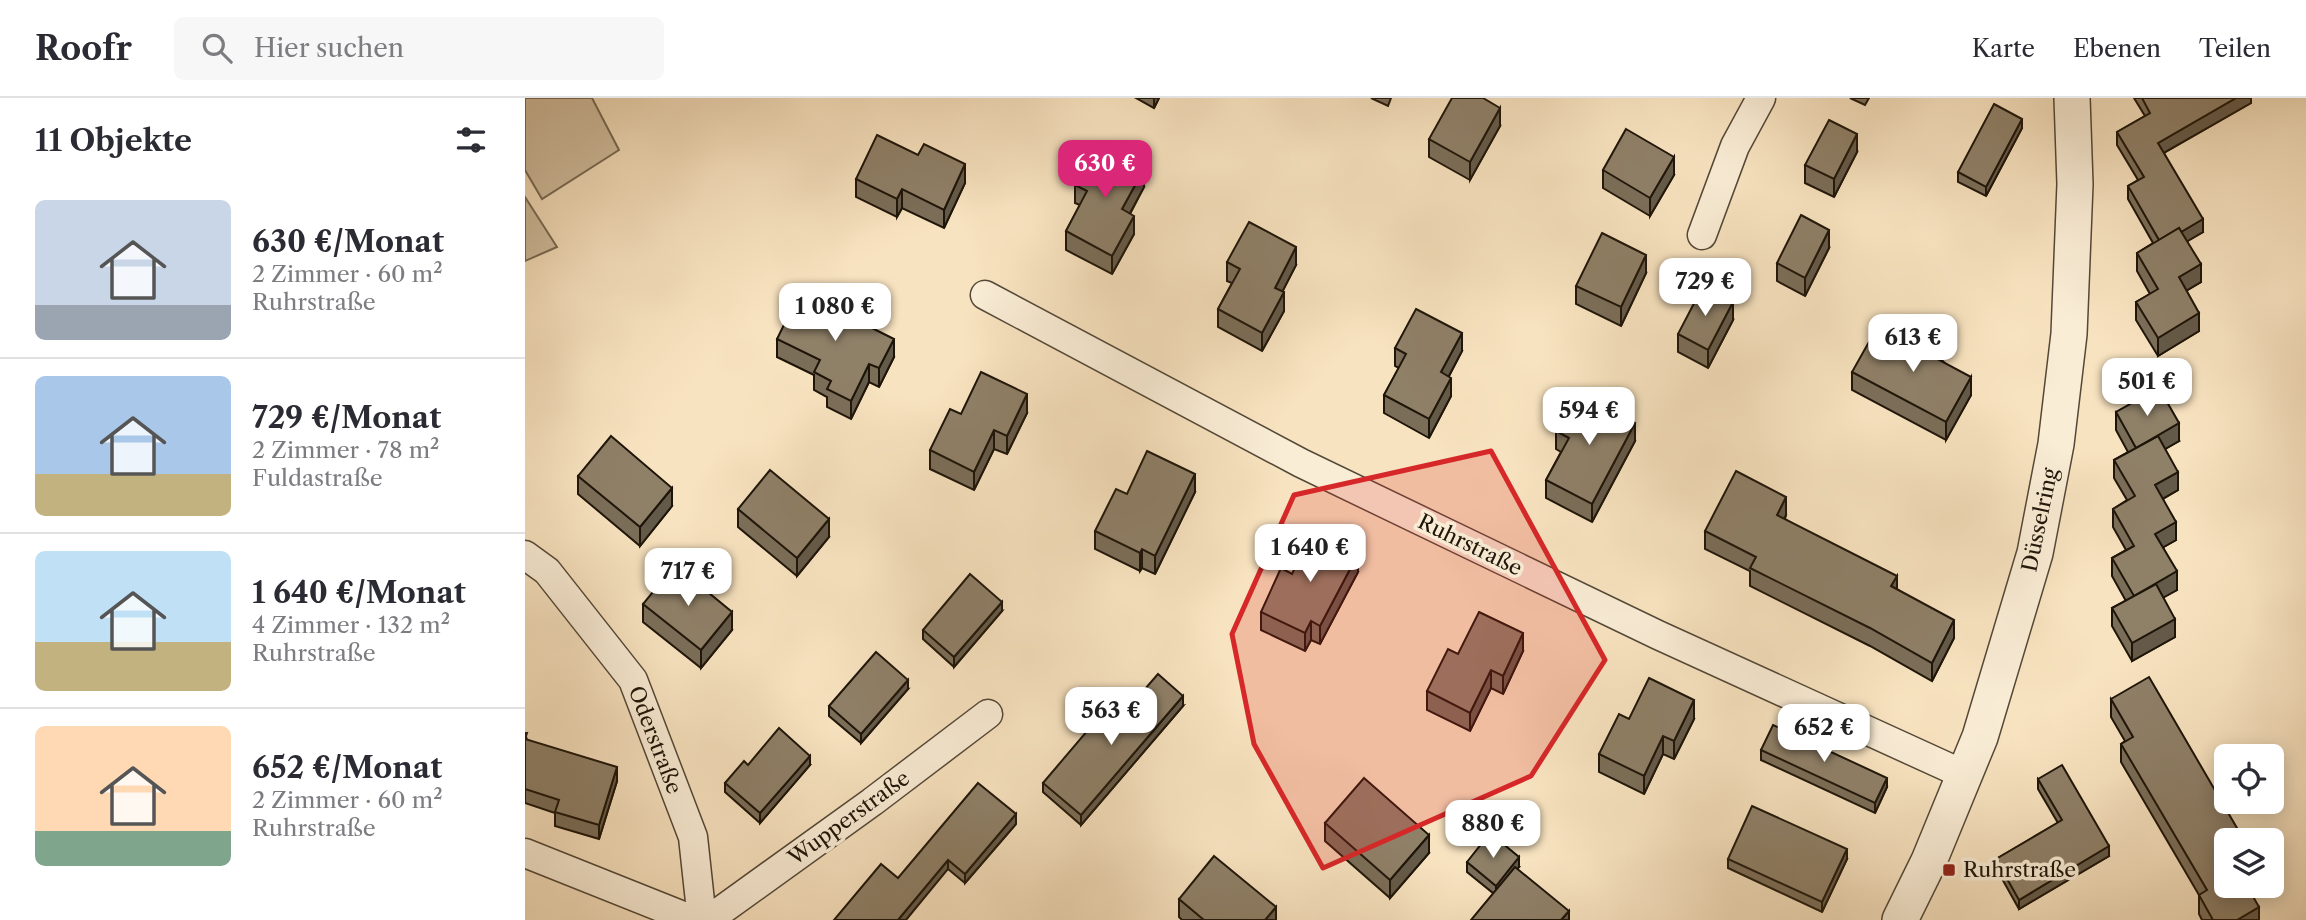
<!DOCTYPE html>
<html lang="de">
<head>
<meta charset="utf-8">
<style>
	:root { --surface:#fff; --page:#f7f7f7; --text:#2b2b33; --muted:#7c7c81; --line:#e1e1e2; --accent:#db2777 }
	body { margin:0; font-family:"Libre Caslon Text",serif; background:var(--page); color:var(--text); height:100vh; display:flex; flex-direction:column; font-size:26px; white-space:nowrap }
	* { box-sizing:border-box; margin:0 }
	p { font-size:23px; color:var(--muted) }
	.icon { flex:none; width:38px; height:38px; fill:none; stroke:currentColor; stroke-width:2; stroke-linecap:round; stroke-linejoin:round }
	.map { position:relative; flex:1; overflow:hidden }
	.side { display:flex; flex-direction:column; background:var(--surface); width:525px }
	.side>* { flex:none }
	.controls { position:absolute; left:1689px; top:646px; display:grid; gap:14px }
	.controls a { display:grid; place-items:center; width:70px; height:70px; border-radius:10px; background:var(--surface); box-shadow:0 4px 18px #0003; font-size:35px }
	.price { position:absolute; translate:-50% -60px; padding:0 16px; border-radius:14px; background:#fff; color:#222; font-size:23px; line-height:46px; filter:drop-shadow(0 2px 4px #0008) }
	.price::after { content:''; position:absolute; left:50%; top:42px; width:21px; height:16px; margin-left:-10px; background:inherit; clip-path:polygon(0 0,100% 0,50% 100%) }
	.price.selected { background:var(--accent); color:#fff }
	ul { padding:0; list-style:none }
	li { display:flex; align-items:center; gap:21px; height:175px; padding:0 35px }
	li+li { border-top:2px solid var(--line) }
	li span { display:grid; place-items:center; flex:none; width:196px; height:140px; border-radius:10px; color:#555 }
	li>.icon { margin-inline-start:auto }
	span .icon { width:84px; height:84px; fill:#fffc; stroke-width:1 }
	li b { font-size:30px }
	h2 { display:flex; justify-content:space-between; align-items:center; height:84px; padding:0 35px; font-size:30px }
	header { display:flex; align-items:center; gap:42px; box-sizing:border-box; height:98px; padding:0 35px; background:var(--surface); border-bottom:2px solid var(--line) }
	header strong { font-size:33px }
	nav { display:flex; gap:38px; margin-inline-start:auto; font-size:24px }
	.search { width:490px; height:63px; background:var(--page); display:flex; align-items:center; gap:18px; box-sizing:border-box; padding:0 24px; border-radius:10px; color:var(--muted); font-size:26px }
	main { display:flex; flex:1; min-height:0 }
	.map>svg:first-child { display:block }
	.green { fill:#d3c0a1; stroke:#786a55; stroke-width:2 }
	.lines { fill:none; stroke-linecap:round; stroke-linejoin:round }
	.minor-casing { stroke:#544837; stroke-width:31 }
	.tertiary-casing { stroke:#544837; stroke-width:38 }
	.minor { stroke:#faedd6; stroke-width:28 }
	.tertiary { stroke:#faedd6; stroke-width:35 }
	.wall { fill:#7b6e59; stroke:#1e1509; stroke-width:2 }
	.shaded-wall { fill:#645a49; stroke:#1e1509; stroke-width:2 }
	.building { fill:#8f8068; stroke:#1e1509; stroke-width:2 }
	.marked { fill:#d62828; fill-opacity:0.2; stroke:#d62828; stroke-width:5; stroke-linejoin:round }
	.poi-dot { fill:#8f2418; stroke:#faedd6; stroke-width:2.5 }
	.labels { text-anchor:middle; stroke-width:7; stroke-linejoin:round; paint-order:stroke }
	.street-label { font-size:21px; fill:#1e1509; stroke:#faedd6 }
	.poi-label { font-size:21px; fill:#1e1509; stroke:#faedd6; text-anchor:start }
</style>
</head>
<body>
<header>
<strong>Roofr</strong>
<div class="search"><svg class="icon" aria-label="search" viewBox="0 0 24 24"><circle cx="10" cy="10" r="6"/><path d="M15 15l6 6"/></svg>Hier suchen</div>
<nav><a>Karte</a><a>Ebenen</a><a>Teilen</a></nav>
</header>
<main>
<section class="side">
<h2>11 Objekte<svg class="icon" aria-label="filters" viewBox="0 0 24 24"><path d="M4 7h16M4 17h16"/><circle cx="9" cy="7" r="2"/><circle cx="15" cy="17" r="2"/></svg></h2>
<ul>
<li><span style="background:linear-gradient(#c9d6e8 75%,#9aa5b1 0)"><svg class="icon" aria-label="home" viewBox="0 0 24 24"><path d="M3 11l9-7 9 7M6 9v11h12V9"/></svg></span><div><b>630 €/Monat</b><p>2 Zimmer · 60 m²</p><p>Ruhrstraße</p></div></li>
<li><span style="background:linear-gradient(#a9c7e8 70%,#c2b280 0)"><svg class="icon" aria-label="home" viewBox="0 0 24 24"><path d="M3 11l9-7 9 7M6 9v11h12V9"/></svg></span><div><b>729 €/Monat</b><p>2 Zimmer · 78 m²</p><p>Fuldastraße</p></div></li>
<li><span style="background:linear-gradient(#bfe0f5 65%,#c2b280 0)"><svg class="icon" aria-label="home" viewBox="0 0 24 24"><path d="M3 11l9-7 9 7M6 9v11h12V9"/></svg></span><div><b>1 640 €/Monat</b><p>4 Zimmer · 132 m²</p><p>Ruhrstraße</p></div></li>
<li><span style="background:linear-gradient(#ffd9b3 75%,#7fa58c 0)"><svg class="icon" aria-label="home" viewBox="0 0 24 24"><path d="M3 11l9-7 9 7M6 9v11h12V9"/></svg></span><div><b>652 €/Monat</b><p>2 Zimmer · 60 m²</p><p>Ruhrstraße</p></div></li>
</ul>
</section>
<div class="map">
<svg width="1781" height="822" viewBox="0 0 1781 822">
	<rect width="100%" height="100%" fill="#f8e3c0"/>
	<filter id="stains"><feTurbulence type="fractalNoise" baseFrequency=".00286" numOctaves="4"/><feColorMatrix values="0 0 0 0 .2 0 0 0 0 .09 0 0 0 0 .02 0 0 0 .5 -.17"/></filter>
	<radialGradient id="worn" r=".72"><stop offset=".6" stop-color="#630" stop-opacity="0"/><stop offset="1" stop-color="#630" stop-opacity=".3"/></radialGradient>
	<g class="green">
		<path d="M 0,0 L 67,0 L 94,52 L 17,101 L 0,72 Z"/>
		<path d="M 0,99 L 32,149 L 0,163 Z"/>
	</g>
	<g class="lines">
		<defs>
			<g id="minor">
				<path d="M 1177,137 L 1210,48 L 1236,0"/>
				<path d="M 460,197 L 776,365 L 1133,537 L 1440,677"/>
				<path d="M 0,457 L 22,473 L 108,582 L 168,739 L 177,822"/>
				<path d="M 0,755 L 168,822"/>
				<path d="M 183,822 L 347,704 L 463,616"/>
			</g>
			<path id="tertiary" d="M 1375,822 L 1404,763 L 1455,639 L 1510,455 L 1531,346 L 1544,236 L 1550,86 L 1547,0"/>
		</defs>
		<use href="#minor" class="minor-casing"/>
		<use href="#tertiary" class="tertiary-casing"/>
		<use href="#minor" class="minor"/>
		<use href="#tertiary" class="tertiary"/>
	</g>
	<g class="wall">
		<path d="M 611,0 L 634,0 L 629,10 Z"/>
		<path d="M 846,0 L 866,0 L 863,8 Z"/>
		<path d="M 1325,0 L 1344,0 L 1340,7 Z"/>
		<path d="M 1609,0 L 1726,0 L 1726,5 L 1639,55 L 1678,134 L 1662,143 L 1676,184 L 1661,193 L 1674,233 L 1633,258 L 1611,222 L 1611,204 L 1625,196 L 1612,173 L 1612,155 L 1628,145 L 1603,101 L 1603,88 L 1613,82 L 1592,47 L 1592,34 L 1620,18 Z"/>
		<path d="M 975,28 L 945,82 L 904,59 L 904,41 Z"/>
		<path d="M 1497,30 L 1461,98 L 1433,84 L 1433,74 Z"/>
		<path d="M 1332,54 L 1309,99 L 1280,85 L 1280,67 Z"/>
		<path d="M 393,57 L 440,85 L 419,130 L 377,110 L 372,119 L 331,99 L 331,81 Z"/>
		<path d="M 1078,72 L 1149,77 L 1125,118 L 1078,90 Z"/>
		<path d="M 550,87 L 619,89 L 605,116 L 609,136 L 587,176 L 541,152 L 541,133 L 555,107 L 550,105 Z"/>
		<path d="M 1304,150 L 1280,198 L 1252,183 L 1252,165 Z"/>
		<path d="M 702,164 L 771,167 L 757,194 L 759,213 L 737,253 L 693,229 L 693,211 L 707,185 L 702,183 Z"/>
		<path d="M 1121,175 L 1096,228 L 1051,206 L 1051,188 Z"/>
		<path d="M 1208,222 L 1183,270 L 1153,254 L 1153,236 Z"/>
		<path d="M 252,241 L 369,259 L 354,289 L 344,284 L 326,321 L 302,309 L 302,299 L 289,292 L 289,277 L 252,259 Z"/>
		<path d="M 1366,244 L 1418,263 L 1446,297 L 1421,342 L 1327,292 L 1327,274 Z"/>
		<path d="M 870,250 L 937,253 L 924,278 L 926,298 L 904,340 L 859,315 L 859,297 L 874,270 L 870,268 Z"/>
		<path d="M 1591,314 L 1654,343 L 1640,351 L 1653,392 L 1638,401 L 1651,442 L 1638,449 L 1652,492 L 1638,499 L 1650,539 L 1607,563 L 1587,528 L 1587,510 L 1601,503 L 1587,478 L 1587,460 L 1601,452 L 1588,429 L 1588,411 L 1602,402 L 1589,380 L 1589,362 L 1603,354 L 1591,332 Z"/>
		<path d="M 502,315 L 482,356 L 469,351 L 449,392 L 405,371 L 405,352 L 436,316 Z"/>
		<path d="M 1031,333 L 1110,343 L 1067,424 L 1021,400 L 1021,382 L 1036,354 L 1031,351 Z"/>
		<path d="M 53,378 L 147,408 L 115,448 L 53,396 Z"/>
		<path d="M 670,394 L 630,476 L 617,470 L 615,473 L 570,451 L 570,433 L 602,396 Z"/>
		<path d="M 213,411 L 304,439 L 272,478 L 213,429 Z"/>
		<path d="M 1261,417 L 1260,421 L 1372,491 L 1429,540 L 1407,583 L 1345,548 L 1225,488 L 1225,473 L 1180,451 L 1180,433 Z"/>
		<path d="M 833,474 L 795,546 L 786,542 L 780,553 L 736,532 L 736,514 L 767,476 Z"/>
		<path d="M 118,506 L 207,532 L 176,570 L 118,524 Z"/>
		<path d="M 477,513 L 429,569 L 398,541 L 398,532 Z"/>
		<path d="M 998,553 L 978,596 L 966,590 L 945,633 L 902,612 L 902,593 L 933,556 Z"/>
		<path d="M 383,591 L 336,645 L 304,618 L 304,608 Z"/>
		<path d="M 1586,601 L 1701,742 L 1734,822 L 1677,822 L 1674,816 L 1674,797 L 1596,664 L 1596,646 L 1600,643 L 1586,619 Z"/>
		<path d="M 658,608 L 556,727 L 518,694 L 518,685 L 581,636 Z"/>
		<path d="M 1104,621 L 1169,621 L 1149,661 L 1138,656 L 1119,696 L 1074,674 L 1074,656 Z"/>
		<path d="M 0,635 L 2,642 L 92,683 L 74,741 L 30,728 L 30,715 L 0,705 Z"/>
		<path d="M 1236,652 L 1362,689 L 1350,715 L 1236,662 Z"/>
		<path d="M 223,667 L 285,667 L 235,725 L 200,694 L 200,685 Z"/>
		<path d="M 1513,681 L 1584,758 L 1494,811 L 1471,770 L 1471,761 L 1533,725 L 1513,691 Z"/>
		<path d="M 800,725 L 904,755 L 865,800 L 800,743 Z"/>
		<path d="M 491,726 L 440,785 L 423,771 L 373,780 Z"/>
		<path d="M 1203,761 L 1322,761 L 1297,814 L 1203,770 Z"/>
		<path d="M 942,764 L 994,769 L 992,771 L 1044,822 L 968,795 L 942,774 Z"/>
		<path d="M 654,801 L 751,822 L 657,822 L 654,819 Z"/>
	</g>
	<g class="shaded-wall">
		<path d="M 629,0 L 634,0 L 629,10 Z"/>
		<path d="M 1711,0 L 1726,0 L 1726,5 L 1633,58 L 1633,45 Z"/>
		<path d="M 975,10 L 975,28 L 945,82 L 945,64 Z"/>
		<path d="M 1497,21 L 1497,30 L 1461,98 L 1461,89 Z"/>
		<path d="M 1332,36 L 1332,54 L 1309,99 L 1309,81 Z"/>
		<path d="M 1149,59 L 1149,77 L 1125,118 L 1125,100 Z"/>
		<path d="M 440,66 L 440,85 L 419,130 L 419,112 Z"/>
		<path d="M 619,71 L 619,89 L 597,130 L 597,111 Z"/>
		<path d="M 377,91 L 377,110 L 372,119 L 372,101 Z"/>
		<path d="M 609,118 L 609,136 L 587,176 L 587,158 Z"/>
		<path d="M 1678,121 L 1678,134 L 1636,159 L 1636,145 Z"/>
		<path d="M 1304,132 L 1304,150 L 1280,198 L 1280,180 Z"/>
		<path d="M 771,149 L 771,167 L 750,208 L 750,190 Z"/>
		<path d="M 1121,157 L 1121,175 L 1096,228 L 1096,209 Z"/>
		<path d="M 1676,166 L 1676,184 L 1654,197 L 1654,179 Z"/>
		<path d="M 759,194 L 759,213 L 737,253 L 737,235 Z"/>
		<path d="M 1208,204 L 1208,222 L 1183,270 L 1183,252 Z"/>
		<path d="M 1674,215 L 1674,233 L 1633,258 L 1633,240 Z"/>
		<path d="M 937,235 L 937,253 L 916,293 L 916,274 Z"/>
		<path d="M 369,241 L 369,259 L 354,289 L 354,270 Z"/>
		<path d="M 344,266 L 344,284 L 326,321 L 326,303 Z"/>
		<path d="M 1446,279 L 1446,297 L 1421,342 L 1421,324 Z"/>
		<path d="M 926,280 L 926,298 L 904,340 L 904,321 Z"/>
		<path d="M 502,296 L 502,315 L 482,356 L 482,338 Z"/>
		<path d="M 1110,325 L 1110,343 L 1067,424 L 1067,406 Z"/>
		<path d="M 1654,325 L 1654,343 L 1611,368 L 1611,350 Z"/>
		<path d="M 469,332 L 469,351 L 449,392 L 449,374 Z"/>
		<path d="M 1653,374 L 1653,392 L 1630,405 L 1630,387 Z"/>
		<path d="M 670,376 L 670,394 L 630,476 L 630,458 Z"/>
		<path d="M 147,390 L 147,408 L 115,448 L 115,429 Z"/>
		<path d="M 1261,399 L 1261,417 L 1252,435 L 1252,417 Z"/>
		<path d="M 304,421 L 304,439 L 272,478 L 272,460 Z"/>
		<path d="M 1651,424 L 1651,442 L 1630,454 L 1630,436 Z"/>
		<path d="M 617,451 L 617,470 L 615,473 L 615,455 Z"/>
		<path d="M 833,456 L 833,474 L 795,546 L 795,528 Z"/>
		<path d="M 1652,473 L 1652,492 L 1609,516 L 1609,498 Z"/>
		<path d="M 1372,478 L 1372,496 L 1366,488 Z"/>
		<path d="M 477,504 L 477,513 L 429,569 L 429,559 Z"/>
		<path d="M 207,514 L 207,532 L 176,570 L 176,552 Z"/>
		<path d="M 1650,521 L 1650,539 L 1607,563 L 1607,545 Z"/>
		<path d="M 1429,522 L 1429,540 L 1407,583 L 1407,565 Z"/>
		<path d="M 786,523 L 786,542 L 780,553 L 780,535 Z"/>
		<path d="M 998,535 L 998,553 L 978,596 L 978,578 Z"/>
		<path d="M 966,572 L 966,590 L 945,633 L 945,615 Z"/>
		<path d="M 383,582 L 383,591 L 336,645 L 336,636 Z"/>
		<path d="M 658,598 L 658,608 L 556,727 L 556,717 Z"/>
		<path d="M 1169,602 L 1169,621 L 1149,661 L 1149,643 Z"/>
		<path d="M 1138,638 L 1138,656 L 1119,696 L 1119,678 Z"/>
		<path d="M 285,658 L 285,667 L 235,725 L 235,715 Z"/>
		<path d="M 92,669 L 92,683 L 74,741 L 74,727 Z"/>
		<path d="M 1362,680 L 1362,689 L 1350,715 L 1350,705 Z"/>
		<path d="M 491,716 L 491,726 L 440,785 L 440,776 Z"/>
		<path d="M 904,737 L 904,755 L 865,800 L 865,782 Z"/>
		<path d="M 1584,748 L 1584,758 L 1494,811 L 1494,802 Z"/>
		<path d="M 1322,751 L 1322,761 L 1297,814 L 1297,804 Z"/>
		<path d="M 994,759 L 994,769 L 971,797 L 971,788 Z"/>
		<path d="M 423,762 L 423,771 L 381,822 L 373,822 Z"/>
		<path d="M 751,809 L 751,822 L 740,822 Z"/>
		<path d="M 1734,809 L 1734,822 L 1712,822 Z"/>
		<path d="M 1044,813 L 1044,822 L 1036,822 Z"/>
	</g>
	<g class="building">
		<path d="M 927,0 L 958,0 L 975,10 L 945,64 L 904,41 Z"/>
		<path d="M 1617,0 L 1711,0 L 1633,45 L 1678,121 L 1656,134 L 1654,130 L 1634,142 L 1603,88 L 1619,79 L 1592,34 L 1625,15 Z"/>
		<path d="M 1469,6 L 1497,21 L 1461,89 L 1433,74 Z"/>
		<path d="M 1304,22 L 1332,36 L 1309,81 L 1280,67 Z"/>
		<path d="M 1101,31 L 1149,59 L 1125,100 L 1078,72 Z"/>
		<path d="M 352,37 L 393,57 L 399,46 L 440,66 L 419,112 L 377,91 L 372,101 L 331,81 Z"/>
		<path d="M 572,46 L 619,71 L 597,111 L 609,118 L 587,158 L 541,133 L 562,93 L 550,87 Z"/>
		<path d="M 1276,117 L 1304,132 L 1280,180 L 1252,165 Z"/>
		<path d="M 724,124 L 771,149 L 750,190 L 759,194 L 737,235 L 693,211 L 715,171 L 702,164 Z"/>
		<path d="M 1654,130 L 1676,166 L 1654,179 L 1674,215 L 1633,240 L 1611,204 L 1633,191 L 1612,155 Z"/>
		<path d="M 1077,135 L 1121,157 L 1096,209 L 1051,188 Z"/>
		<path d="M 1178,188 L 1208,204 L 1183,252 L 1153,236 Z"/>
		<path d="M 275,194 L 369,241 L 354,270 L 344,266 L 326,303 L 302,291 L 306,283 L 289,274 L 295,262 L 252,241 Z"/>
		<path d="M 891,211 L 937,235 L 916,274 L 926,280 L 904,321 L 859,297 L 881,256 L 870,250 Z"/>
		<path d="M 1349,235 L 1366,244 L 1369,238 L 1384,246 L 1388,239 L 1418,256 L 1414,262 L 1446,279 L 1421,324 L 1327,274 Z"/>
		<path d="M 456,274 L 502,296 L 482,338 L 469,332 L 449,374 L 405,352 L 425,311 L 436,316 Z"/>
		<path d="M 1634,290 L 1654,325 L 1611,350 L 1591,314 Z"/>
		<path d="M 1052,293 L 1110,325 L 1067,406 L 1021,382 L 1044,340 L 1031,333 Z"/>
		<path d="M 86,338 L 147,390 L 115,429 L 53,378 Z"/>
		<path d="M 1633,338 L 1653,374 L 1630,387 L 1651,424 L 1630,436 L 1652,473 L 1609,498 L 1587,460 L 1609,448 L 1588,411 L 1610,398 L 1589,362 Z"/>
		<path d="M 622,353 L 670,376 L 630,458 L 617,451 L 615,455 L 570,433 L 591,391 L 602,396 Z"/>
		<path d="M 245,372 L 304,421 L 272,460 L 213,411 Z"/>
		<path d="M 1211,373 L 1261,399 L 1252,417 L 1372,478 L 1366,488 L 1429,522 L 1407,565 L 1345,530 L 1225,470 L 1231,459 L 1180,433 Z"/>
		<path d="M 788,434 L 833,456 L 795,528 L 786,523 L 780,535 L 736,514 L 756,470 L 767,476 Z"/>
		<path d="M 150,467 L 207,514 L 176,552 L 118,506 Z"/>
		<path d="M 445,476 L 477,504 L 429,559 L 398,532 Z"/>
		<path d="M 1631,486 L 1650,521 L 1607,545 L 1587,510 Z"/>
		<path d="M 954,514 L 998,535 L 978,578 L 966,572 L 945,615 L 902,593 L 923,551 L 933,556 Z"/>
		<path d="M 351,554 L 383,582 L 336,636 L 304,608 Z"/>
		<path d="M 633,576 L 658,598 L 556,717 L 518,685 L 568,626 L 581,636 Z"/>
		<path d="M 1624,579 L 1719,742 L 1701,742 L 1701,788 L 1722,788 L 1734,809 L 1712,822 L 1688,822 L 1674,797 L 1682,792 L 1596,646 L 1608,639 L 1586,601 Z"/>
		<path d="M 1124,580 L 1169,602 L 1149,643 L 1138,638 L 1119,678 L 1074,656 L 1094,616 L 1104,621 Z"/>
		<path d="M 1248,627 L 1362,680 L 1350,705 L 1236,652 Z"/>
		<path d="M 254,630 L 285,658 L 235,715 L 200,685 L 219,663 L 223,667 Z"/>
		<path d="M 0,635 L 2,635 L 0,641 L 92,669 L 74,727 L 30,714 L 34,702 L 0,691 Z"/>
		<path d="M 1537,667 L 1584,748 L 1494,802 L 1471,761 L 1537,722 L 1513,681 Z"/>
		<path d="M 839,680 L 904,737 L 865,782 L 800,725 Z"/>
		<path d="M 453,685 L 491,716 L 440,776 L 423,762 L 373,822 L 309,822 L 356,766 L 373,780 Z"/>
		<path d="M 1227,708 L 1322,751 L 1297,804 L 1203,761 Z"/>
		<path d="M 965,735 L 994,759 L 971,788 L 942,764 Z"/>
		<path d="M 689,758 L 751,809 L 740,822 L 679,822 L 654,801 Z"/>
		<path d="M 990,769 L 1044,813 L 1036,822 L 946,822 Z"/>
	</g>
	<path class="marked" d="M 966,353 L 1080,562 L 1006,678 L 798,770 L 729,646 L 707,536 L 769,397 Z"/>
	<rect class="poi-dot" x="1417" y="765" width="14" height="14" rx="3.5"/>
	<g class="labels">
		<g class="street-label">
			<text transform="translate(1515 422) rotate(-78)" y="7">Düsselring</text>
			<text transform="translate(945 447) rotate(26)" y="7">Ruhrstraße</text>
			<text transform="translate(130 642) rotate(69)" y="7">Oderstraße</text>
			<text transform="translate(324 720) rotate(-36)" y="7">Wupperstraße</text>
		</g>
		<g class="poi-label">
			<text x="1438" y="779">Ruhrstraße</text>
		</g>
	</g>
	<rect width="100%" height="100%" filter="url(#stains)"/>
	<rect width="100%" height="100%" fill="url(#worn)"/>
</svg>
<div class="controls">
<a><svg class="icon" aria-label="locate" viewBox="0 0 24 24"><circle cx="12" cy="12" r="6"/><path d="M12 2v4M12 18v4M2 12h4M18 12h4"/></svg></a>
<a><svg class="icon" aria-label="layers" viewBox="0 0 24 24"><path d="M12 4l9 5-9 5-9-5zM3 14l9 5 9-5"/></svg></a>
</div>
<b class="price selected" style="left:580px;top:102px">630 €</b>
<b class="price" style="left:1180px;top:220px">729 €</b>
<b class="price" style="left:310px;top:245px">1 080 €</b>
<b class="price" style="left:1388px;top:276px">613 €</b>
<b class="price" style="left:1622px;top:320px">501 €</b>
<b class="price" style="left:1064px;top:349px">594 €</b>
<b class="price" style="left:785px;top:486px">1 640 €</b>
<b class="price" style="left:163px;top:510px">717 €</b>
<b class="price" style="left:586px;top:649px">563 €</b>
<b class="price" style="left:1299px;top:666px">652 €</b>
<b class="price" style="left:968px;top:762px">880 €</b>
</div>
</main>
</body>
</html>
